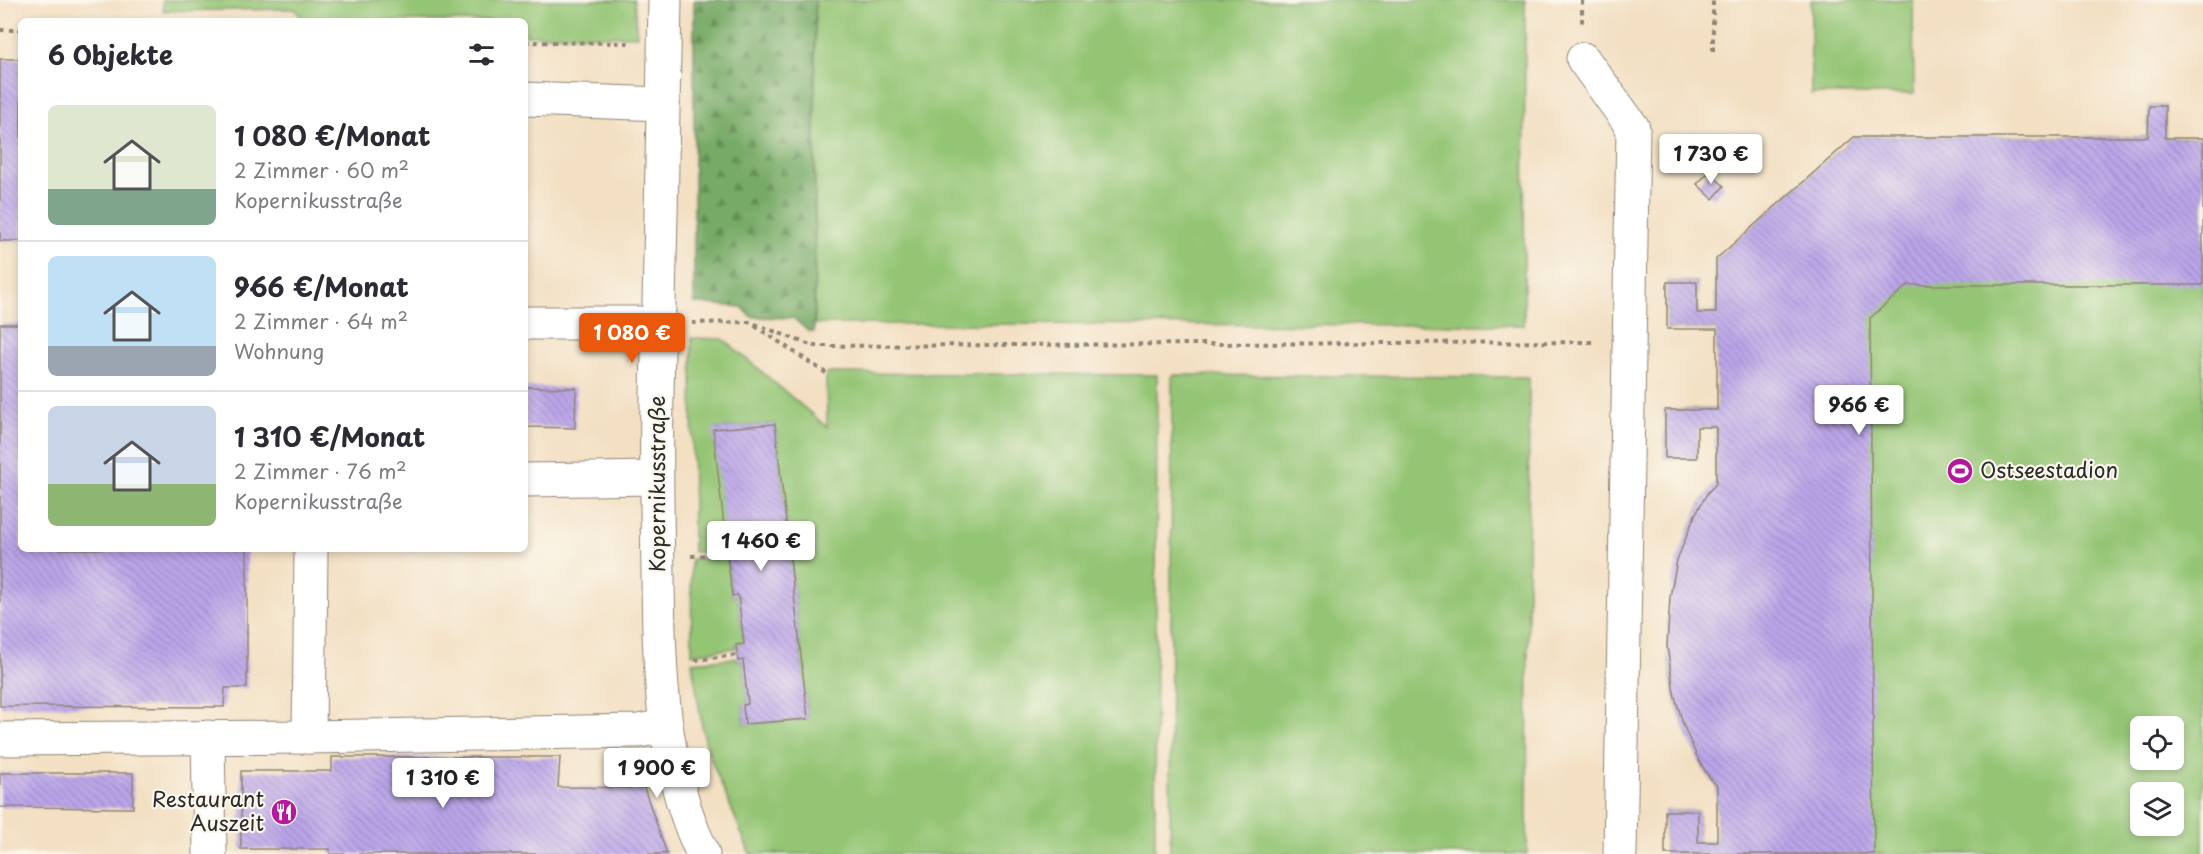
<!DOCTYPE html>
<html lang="de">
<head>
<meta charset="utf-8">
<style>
	:root { --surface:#fff; --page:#f2f2f3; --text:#2b2b33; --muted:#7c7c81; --line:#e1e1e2; --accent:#ea580c }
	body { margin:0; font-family:"Playpen Sans",sans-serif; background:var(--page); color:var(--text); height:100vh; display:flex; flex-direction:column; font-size:22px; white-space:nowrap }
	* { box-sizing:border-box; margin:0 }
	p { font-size:20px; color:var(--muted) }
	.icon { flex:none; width:33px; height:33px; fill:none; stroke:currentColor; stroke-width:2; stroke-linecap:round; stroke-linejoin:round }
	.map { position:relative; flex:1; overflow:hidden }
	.sheet { position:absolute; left:18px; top:18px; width:510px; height:534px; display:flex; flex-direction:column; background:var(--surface); border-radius:9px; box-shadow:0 3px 9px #0003 }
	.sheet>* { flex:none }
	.tools { position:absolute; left:2130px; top:716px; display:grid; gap:12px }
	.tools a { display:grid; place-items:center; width:54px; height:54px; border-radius:9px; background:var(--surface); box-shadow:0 3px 9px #0003; font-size:30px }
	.price { position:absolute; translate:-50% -51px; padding:0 14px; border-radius:6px; background:#fff; color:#222; font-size:20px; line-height:39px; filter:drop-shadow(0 2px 3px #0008) }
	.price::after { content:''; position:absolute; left:50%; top:36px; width:18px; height:14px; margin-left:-9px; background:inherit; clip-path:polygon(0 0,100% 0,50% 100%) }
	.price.on { background:var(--accent); color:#fff }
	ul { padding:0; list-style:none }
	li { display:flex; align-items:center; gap:18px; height:150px; padding:0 30px }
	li+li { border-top:2px solid var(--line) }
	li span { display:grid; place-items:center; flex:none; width:168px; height:120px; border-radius:9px; color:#555 }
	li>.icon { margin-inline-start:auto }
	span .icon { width:72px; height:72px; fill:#fffc; stroke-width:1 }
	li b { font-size:26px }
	h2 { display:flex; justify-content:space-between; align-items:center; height:72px; padding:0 30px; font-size:26px }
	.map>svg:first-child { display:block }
	.grass { fill:#94c575; stroke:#607850; stroke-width:1.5; fill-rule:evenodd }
	.forest { fill:url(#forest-firs); stroke:#516a48; stroke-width:1.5 }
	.building { fill:url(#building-back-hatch) }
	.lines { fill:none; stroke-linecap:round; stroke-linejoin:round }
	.minor-casing { stroke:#8f8576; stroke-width:35 }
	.path { stroke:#8f8576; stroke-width:4; stroke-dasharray:4.5 4.5; stroke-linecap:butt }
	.minor { stroke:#fff; stroke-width:33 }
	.labels { text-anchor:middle; stroke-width:4.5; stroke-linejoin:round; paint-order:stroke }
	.poi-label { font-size:21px; fill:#2b2b2b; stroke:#fbf7ec; text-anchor:start }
	.street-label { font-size:21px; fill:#2b2b2b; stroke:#fbf7ec }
</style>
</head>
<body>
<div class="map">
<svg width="2203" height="854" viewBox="0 0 2203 854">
	<defs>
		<pattern id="forest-firs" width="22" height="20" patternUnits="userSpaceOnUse" patternTransform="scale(1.5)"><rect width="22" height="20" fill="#7a6"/><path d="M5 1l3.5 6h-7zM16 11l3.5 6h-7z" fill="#628b54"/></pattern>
		<pattern id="building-back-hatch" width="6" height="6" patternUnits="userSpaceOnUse" patternTransform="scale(1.5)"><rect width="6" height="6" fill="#bca6ea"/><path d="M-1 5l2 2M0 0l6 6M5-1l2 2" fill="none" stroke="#9987be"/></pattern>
	</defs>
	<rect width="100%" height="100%" fill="#fbf7ec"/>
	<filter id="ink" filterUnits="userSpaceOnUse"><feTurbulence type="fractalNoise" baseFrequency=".0167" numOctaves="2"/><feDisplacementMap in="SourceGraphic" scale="12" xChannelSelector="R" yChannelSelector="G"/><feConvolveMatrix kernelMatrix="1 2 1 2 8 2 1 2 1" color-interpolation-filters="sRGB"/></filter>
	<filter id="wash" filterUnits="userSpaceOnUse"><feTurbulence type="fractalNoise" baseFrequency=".008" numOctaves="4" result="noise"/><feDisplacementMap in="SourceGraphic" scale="24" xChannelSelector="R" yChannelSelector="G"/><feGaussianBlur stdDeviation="1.35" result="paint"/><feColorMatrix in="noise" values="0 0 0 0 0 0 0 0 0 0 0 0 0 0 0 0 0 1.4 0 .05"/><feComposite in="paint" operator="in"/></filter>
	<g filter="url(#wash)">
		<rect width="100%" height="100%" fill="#f3dfc2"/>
		<g class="grass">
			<path d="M 163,0 L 634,0 L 637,36 L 525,35 L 525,21 L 304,21 L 295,9 L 163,11 Z"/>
			<path d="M 815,0 L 1525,0 L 1524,325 L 815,324 Z"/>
			<path d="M 1811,0 L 1913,0 L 1914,94 L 1811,94 Z"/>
			<path d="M 2149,106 L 2165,106 L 2165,138 L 2203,138 L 2203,854 L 1665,854 L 1665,811 L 1698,811 L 1698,842 L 1717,842 L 1717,786 C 1704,772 1697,755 1689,738 C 1660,672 1662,598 1689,531 C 1696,514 1702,497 1716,484 L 1716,427 L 1697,427 L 1697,458 L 1665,458 L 1665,410 L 1717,409 L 1717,329 L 1667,329 L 1667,282 L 1697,282 L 1697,313 L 1716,313 L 1716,259 L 1854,137 L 2148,137 ZM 2140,726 L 2174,726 L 2174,759 L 2140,759 ZM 2140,792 L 2174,792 L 2174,825 L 2140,825 Z"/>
			<path d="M 692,338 L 723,339 L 827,427 L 826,373 L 1157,375 L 1155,854 L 750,854 L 710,757 L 703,732 L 692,662 L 736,658 L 738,661 L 743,660 L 748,704 L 743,705 L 745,724 L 808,719 L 775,424 L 714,429 L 727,550 L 693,552 Z"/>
			<path d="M 1172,375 L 1529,377 L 1527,854 L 1170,854 Z"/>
			<path d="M 727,558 L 732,596 L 738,595 L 744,644 L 736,645 L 736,648 L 692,654 L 691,559 Z"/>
		</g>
		<path class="forest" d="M 694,0 L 815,0 L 814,332 L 809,332 L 793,318 L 752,317 L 742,307 L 694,303 Z"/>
		<g id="blocks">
			<g class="building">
				<rect x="0" y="59" width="21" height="182"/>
				<path d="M 2149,106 L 2165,106 L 2165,138 L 2203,138 L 2203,285 L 1908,285 L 1870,318 L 1874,854 L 1665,854 L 1665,811 L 1698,811 L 1698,842 L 1717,842 L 1717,786 L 1709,777 L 1699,761 L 1684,727 L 1674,693 L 1667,646 L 1670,597 L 1677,560 L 1695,515 L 1708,492 L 1716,484 L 1716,427 L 1697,427 L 1697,458 L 1665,458 L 1665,410 L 1717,410 L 1717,329 L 1667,329 L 1667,282 L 1697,282 L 1697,313 L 1716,313 L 1716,259 L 1854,137 L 2148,137 Z"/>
				<path d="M 1709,172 L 1724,186 L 1713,199 L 1697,184 Z"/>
				<path d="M 0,324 L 21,324 L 21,549 L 247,549 L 247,688 L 225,688 L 224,707 L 0,706 Z"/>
				<path d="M 525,387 L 576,388 L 575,428 L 525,427 Z"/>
				<path d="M 775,424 L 808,719 L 745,724 L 743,705 L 748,704 L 743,660 L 738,661 L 736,645 L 744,644 L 738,595 L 732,596 L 713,429 Z"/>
				<path d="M 332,757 L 560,757 L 558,787 L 644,788 L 667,854 L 330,854 L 330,849 L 241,849 L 241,771 L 332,771 Z"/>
				<path d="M 0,773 L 133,773 L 133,808 L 0,807 Z"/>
			</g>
		</g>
	</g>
	<g filter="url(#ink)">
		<use href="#blocks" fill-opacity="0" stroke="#8f8576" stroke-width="1.5"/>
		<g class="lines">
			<defs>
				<g id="minor">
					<path d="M 665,0 C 663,131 660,263 657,394 C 656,454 657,515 658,575 C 659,669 661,767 703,854"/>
					<path d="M 1583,59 L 1633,128 L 1620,854"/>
					<path d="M 525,99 L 663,104"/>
					<path d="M 525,323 L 659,323"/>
					<path d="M 525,480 L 656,478"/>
					<path d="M 208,737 L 210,854"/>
					<path d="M 309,737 L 311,549"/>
					<path d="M 0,739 L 309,737 L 639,731 L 665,726"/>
				</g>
			</defs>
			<use href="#minor" class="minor-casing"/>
			<g class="path">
				<path d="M 1582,0 L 1582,26"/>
				<path d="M 0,30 L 21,30"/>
				<path d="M 525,42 L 629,43"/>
				<path d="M 1713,51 L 1713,0"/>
				<path d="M 692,323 L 750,322 L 813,346 L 1595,342"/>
				<path d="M 755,326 L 826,373"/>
				<path d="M 691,556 L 727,554"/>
				<path d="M 695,660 L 737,655"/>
			</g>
			<use href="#minor" class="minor"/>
		</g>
	</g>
	<defs>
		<symbol id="stadium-disc" viewBox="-11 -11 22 22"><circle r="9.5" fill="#b5179e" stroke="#fbf7ec"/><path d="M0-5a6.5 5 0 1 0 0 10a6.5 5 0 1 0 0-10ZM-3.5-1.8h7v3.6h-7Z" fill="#fff"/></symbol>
		<symbol id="restaurant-disc" viewBox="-11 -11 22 22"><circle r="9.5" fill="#b5179e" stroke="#fbf7ec"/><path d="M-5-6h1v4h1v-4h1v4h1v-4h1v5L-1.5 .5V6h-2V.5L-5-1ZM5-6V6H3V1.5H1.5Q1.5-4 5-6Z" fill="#fff"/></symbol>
	</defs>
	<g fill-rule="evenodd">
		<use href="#stadium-disc" x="1945" y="456" width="30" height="30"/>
		<use href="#restaurant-disc" x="269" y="797" width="30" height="30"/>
	</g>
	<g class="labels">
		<g class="poi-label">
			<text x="1980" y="478">Ostseestadion</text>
			<text x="264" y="807" text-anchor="end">Restaurant<tspan x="264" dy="24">Auszeit</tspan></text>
		</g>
		<g class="street-label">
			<text transform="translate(658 484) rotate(-90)" y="7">Kopernikusstraße</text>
		</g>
	</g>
</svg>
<div class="tools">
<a><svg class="icon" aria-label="locate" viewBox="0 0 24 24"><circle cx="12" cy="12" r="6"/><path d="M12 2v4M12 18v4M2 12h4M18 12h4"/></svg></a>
<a><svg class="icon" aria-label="layers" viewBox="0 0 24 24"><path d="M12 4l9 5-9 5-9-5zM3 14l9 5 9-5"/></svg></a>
</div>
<b class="price" style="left:1711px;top:185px">1 730 €</b>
<b class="price on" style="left:632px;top:364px">1 080 €</b>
<b class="price" style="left:1859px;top:436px">966 €</b>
<b class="price" style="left:761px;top:572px">1 460 €</b>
<b class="price" style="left:657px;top:799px">1 900 €</b>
<b class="price" style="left:443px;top:809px">1 310 €</b>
<section class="sheet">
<h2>6 Objekte<svg class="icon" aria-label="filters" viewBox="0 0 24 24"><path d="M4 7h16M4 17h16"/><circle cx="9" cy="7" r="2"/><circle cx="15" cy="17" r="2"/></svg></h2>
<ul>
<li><span style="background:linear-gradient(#dfe7d0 70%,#7fa58c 0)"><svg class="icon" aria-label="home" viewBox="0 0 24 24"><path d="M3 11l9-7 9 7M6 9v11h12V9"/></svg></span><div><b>1 080 €/Monat</b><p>2 Zimmer · 60 m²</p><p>Kopernikusstraße</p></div></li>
<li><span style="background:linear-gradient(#bfe0f5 75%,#9aa5b1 0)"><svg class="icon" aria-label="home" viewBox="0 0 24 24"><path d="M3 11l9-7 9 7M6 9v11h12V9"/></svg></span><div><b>966 €/Monat</b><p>2 Zimmer · 64 m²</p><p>Wohnung</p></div></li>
<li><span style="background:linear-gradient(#c9d6e8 65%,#8fb573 0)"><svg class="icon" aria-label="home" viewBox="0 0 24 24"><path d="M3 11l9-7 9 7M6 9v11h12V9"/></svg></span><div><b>1 310 €/Monat</b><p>2 Zimmer · 76 m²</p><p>Kopernikusstraße</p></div></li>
</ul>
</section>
</div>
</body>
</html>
